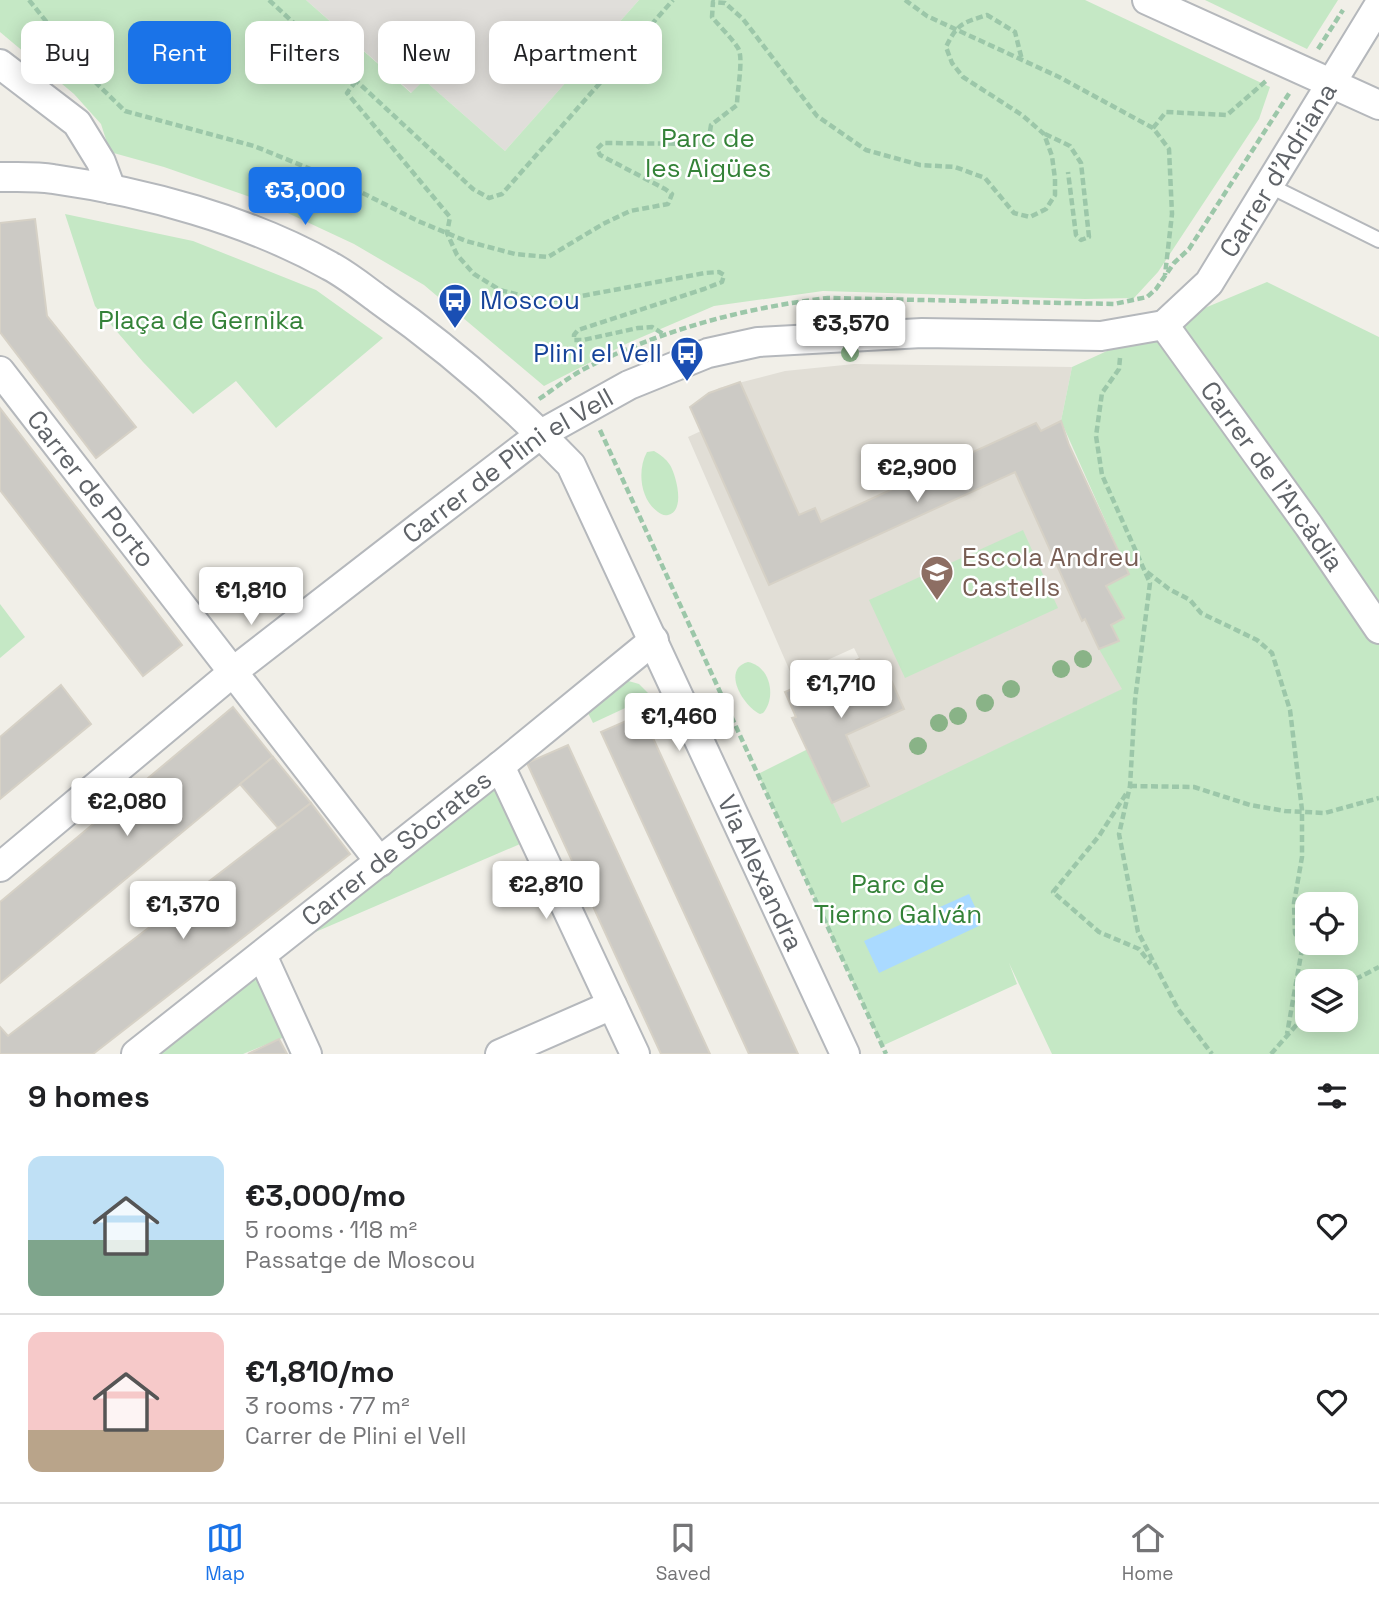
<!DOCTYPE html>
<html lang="en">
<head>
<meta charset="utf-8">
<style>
	:root { --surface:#fff; --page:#f6f6f6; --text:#202124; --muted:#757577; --line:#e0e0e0; --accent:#1a73e8 }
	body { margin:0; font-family:"Space Grotesk",sans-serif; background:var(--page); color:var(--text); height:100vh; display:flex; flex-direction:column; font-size:26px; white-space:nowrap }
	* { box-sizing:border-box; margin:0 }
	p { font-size:23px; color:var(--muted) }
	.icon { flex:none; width:38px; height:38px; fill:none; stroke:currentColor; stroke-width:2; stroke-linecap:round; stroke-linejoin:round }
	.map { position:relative; height:1054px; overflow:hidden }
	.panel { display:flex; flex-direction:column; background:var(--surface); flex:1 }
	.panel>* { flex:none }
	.top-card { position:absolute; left:21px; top:21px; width:700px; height:63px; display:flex; gap:14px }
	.buttons { position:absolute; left:1295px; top:892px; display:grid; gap:14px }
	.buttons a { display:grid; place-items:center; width:63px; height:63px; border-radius:14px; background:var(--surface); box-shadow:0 4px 18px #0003; font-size:35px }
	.price { position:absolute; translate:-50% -60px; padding:0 16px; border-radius:7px; background:#fff; color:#222; font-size:23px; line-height:46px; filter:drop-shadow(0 2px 4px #0008) }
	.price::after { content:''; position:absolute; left:50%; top:42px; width:21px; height:16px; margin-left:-10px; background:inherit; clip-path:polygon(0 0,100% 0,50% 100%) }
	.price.current { background:var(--accent); color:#fff }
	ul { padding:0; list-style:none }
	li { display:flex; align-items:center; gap:21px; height:175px; padding:0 28px }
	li+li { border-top:2px solid var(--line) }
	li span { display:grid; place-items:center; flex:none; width:196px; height:140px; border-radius:14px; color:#555 }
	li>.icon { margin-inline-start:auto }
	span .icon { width:84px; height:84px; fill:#fffc; stroke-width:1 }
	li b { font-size:30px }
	h2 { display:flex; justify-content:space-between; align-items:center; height:84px; padding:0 28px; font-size:30px }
	.chip { padding:0 24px; border-radius:14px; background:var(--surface); box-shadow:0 4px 18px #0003; font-size:24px; line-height:63px }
	.chip.current { background:var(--accent); color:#fff }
	.tabs { display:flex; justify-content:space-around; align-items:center; height:98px; border-top:2px solid var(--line); background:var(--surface); font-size:19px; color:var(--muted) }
	.tabs a { display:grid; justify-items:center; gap:4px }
	.tabs .current { color:var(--accent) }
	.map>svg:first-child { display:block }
	.industrial { fill:#e0deda }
	.education { fill:#e1ded6 }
	.green { fill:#c5e8c5; fill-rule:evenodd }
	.water { fill:#aadaff }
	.building { fill:#cccac5; stroke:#d6d1c6; stroke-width:2 }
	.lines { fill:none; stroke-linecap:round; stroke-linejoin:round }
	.lane-casing { stroke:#b5b8bc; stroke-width:18 }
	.street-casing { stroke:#b5b8bc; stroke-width:32 }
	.path { stroke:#9cc7a9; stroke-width:4.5; stroke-dasharray:7 3.5; stroke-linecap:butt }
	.lane { stroke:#fff; stroke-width:14 }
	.street { stroke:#fff; stroke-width:28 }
	.tree { fill:#89b387 }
	.labels { text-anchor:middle; stroke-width:5; stroke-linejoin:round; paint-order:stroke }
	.park-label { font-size:26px; fill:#348238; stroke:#fff }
	.street-label { font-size:26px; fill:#5f6368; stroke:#fff }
	.transit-label { font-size:26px; fill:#164399; stroke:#fff; text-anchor:start }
	.education-label { font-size:26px; fill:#785e54; stroke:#fff; text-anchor:start }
</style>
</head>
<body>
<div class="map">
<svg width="1379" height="1054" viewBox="0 0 1379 1054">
	<rect width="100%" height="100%" fill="#f1efe8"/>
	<path class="industrial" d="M 306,0 L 639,0 L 505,151 L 424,80 L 412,93 Z"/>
	<path class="education" d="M 854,364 L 1072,367 L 1061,421 L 1069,445 L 1129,574 L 1124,618 L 1123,689 L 842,824 L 792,718 L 795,716 L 785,692 L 859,658 L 854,648 L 792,676 L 688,437 L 701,431 L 690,407 L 719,388 L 785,371 Z"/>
	<g class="green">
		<path d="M 0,0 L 306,0 L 411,93 L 424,80 L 505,151 L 639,0 L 1085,0 L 1270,87 L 1259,119 L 1158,272 L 1134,298 L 1085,299 L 823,291 L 714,306 L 628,343 L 544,386 L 424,285 L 354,244 L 262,201 L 164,167 L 110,152 L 101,124 L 74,94 L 0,32 Z"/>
		<path d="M 1205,0 L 1338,0 L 1307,49 Z"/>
		<path d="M 65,214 L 193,241 L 316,290 L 383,338 L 276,428 L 236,381 L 193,414 L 143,362 L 95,306 Z"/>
		<path d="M 1267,282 L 1379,337 L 1379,1054 L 1052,1054 L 1009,963 L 1017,984 L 882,1046 L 758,774 L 808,749 L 842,823 L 1122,689 L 1099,649 L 1118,641 L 1111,625 L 1106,586 L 1129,574 L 1061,421 L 1072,367 L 1164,325 ZM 1307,905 L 1346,905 L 1346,943 L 1307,943 ZM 1307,982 L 1346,982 L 1346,1020 L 1307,1020 Z"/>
		<path d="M 654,451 C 661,455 666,459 670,465 C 676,475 686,511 668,515 C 664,516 661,514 658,512 C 640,499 637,470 647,452 Z"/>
		<path d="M 1023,530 L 1058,608 L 905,678 L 869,600 Z"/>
		<path d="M 0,604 L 25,637 L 0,658 Z"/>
		<path d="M 748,662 C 770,666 777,697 763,713 L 760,714 C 743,706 721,669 748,662 Z"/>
		<path d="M 625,680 L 639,684 L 651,696 L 593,723 L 584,705 Z"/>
		<path d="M 500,766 L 534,838 L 262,955 L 297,1032 L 243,1054 L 136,1054 Z"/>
	</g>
	<path class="water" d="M 969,894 L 983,924 L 879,973 L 864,941 Z"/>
	<g class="building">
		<path d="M 35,219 L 47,316 L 136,427 L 96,458 L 0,332 L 0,223 Z"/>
		<path d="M 740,382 L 799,515 L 815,508 L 821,522 L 1036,423 L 1041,431 L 1061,421 L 1069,445 L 1129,574 L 1106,586 L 1124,618 L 1111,625 L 1119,641 L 1099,649 L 1085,619 L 1082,621 L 1015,472 L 769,585 L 690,407 L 709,393 Z"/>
		<path d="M 0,408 L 182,645 L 143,676 L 0,490 Z"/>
		<path d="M 859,659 L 864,670 L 883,662 L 904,709 L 846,735 L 869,786 L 832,803 L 792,718 L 796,717 L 785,692 Z"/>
		<path d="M 61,685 L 91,724 L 0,799 L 0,737 Z"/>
		<path d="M 233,707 L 273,757 L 0,983 L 0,902 Z"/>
		<path d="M 642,714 L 798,1054 L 749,1054 L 601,732 Z"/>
		<path d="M 568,745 L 710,1054 L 661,1054 L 527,763 Z"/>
		<path d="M 273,757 L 311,803 L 278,828 L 240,784 Z"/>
		<path d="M 311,803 L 350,854 L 93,1054 L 0,1054 L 0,1027 L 8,1036 Z"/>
		<path d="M 279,1039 L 287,1054 L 248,1054 Z"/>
	</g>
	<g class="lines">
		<defs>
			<path id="lane" d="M 1268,185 L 1379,240"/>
			<g id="street">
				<path d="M 1147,0 L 1379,105"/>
				<path d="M 0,64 L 77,123 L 101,162 L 111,189"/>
				<path id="s1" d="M 0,177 C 17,177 36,176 53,179 C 145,192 248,220 330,266 C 347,275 363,288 378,299 C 448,348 512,404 571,465 L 845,1054"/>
				<path id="s2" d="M 1164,325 L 1209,283 L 1379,5"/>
				<path id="s3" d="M 1164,325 L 1309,526 L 1379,629"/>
				<path id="s4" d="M 0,371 L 380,862"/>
				<path d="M 500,766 L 635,1054"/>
				<path id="s5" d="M 0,867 L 244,663 L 422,525 L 541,434 L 629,385 L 708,353 L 758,342 L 922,333 L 1101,336 L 1164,325"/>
				<path d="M 262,955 L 307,1054"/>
				<path id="s6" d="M 136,1054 L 500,766 L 654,640"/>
				<path d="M 500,1054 L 612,1005"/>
			</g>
		</defs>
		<use href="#lane" class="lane-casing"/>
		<use href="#street" class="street-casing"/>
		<g class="path">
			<path d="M 29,0 L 92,79 L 125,111 L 254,146 L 335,179 L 418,221 L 466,241 L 515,254 L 548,257 L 603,224 L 630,211 L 668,204 L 672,194 L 665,189 L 600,155 L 597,149 L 603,143 L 708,144 L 711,125 L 737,105 C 737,90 744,58 738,48 C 731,37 720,27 712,17 L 713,2 L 725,3 L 743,19 L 817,116 L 866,150 L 920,165 L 955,167 L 985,178 L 1014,213 L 1030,217 L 1046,209 L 1055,195 L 1055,179 L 1052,156 L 1044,134 L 1022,115 L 963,77 L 952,63 L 946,47 C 957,24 962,23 987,15 L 1015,32 L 1022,60"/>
			<path d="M 269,0 L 473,189 L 489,198 L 502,194 L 673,0"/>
			<path d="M 905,0 L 927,16 L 1059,77 L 1153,128 L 1169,149 L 1172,214 L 1165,275"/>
			<path d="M 1318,49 L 1343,10"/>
			<path d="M 356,81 L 347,93 L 450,217 L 447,233 L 457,255 L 474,274 L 500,290 L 531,298 L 560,300 L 705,273 L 719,272 L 724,275 L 722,282 L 704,289 L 578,330 L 574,335 L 574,340 L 583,340 L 638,328 L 652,327 L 665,335"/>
			<path d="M 1153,128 L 1166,112 L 1227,115 L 1267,80"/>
			<path d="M 1045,134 L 1070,146 L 1081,163 L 1089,237 L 1081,240 L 1076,235 L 1068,172"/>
			<path d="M 1120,358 L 1119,369 L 1102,393 L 1096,436 L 1102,475 L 1150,583 L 1135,700 L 1130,786 L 1119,834 L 1138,932 L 1178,1009 L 1212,1054"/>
			<path d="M 539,399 C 554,389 569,377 584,369 C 661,330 743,308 828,298 L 1114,304 L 1147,297 L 1156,289 L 1174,263 L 1189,249 L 1290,92"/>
			<path d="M 600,430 L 886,1054"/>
			<path d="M 1147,572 L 1169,589 L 1190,600 L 1201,613 L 1257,640 L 1272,653 L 1290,710 L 1302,810 L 1302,857 L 1294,903 L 1295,933 L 1302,949 L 1287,1034"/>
			<path d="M 1130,786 L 1194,787 L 1250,805 L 1285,811 L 1325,813 L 1379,798"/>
			<path d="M 1126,794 L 1099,836 L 1053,892 L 1099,932 L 1139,949 L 1151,964"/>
			<path d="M 1346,984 L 1379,967"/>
			<path d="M 1271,1054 L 1307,1013"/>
		</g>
		<use href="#lane" class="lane"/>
		<use href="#street" class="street"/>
	</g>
	<g class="tree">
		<circle cx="850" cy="353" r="9"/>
		<circle cx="1083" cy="659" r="9"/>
		<circle cx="1061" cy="669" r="9"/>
		<circle cx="1011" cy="689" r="9"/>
		<circle cx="985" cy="703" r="9"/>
		<circle cx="958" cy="716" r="9"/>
		<circle cx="939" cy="723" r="9"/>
		<circle cx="918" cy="746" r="9"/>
	</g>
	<defs>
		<symbol id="bus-pin" viewBox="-11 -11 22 30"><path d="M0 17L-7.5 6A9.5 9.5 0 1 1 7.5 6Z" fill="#1a4fb4" stroke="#fff"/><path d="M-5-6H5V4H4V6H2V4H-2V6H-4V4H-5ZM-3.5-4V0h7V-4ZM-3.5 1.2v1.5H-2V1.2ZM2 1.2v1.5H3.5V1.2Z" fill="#fff"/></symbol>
		<symbol id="school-pin" viewBox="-11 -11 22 30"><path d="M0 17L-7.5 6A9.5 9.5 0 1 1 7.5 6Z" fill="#8d6e63" stroke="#fff"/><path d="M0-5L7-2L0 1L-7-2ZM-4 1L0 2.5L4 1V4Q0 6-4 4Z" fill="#fff"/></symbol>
	</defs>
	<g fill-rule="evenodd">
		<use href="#bus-pin" x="436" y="281" width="38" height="52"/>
		<use href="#bus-pin" x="668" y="334" width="38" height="52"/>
		<use href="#school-pin" x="918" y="553" width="38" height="52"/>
	</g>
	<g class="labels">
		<g class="park-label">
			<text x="708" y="147">Parc de<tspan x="708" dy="30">les Aigües</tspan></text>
			<text x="201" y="329">Plaça de Gernika</text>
			<text x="898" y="893">Parc de<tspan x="898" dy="30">Tierno Galván</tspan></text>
		</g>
		<g class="street-label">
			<text dy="9" stroke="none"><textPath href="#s2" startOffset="194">Carrer d'Adriana</textPath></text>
			<text dy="9" stroke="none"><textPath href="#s5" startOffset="648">Carrer de Plini el Vell</textPath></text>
			<text dy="9" stroke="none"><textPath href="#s3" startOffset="186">Carrer de l'Arcàdia</textPath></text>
			<text dy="9" stroke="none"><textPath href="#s4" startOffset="149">Carrer de Porto</textPath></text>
			<text dy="9" stroke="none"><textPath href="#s6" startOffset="332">Carrer de Sòcrates</textPath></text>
			<text dy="9" stroke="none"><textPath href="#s1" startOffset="1108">Via Alexandra</textPath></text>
		</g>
		<g class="transit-label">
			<text x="480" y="309">Moscou</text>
			<text x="662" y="362" text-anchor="end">Plini el Vell</text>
		</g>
		<g class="education-label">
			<text x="962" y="566">Escola Andreu<tspan x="962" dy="30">Castells</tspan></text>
		</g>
	</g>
</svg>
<div class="buttons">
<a><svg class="icon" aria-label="locate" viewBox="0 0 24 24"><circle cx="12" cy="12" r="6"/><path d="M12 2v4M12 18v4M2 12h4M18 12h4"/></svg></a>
<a><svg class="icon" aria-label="layers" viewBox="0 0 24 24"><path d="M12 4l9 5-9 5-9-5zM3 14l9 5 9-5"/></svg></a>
</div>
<b class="price current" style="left:305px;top:227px">€3,000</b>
<b class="price" style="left:851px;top:360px">€3,570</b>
<b class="price" style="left:917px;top:504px">€2,900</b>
<b class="price" style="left:251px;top:627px">€1,810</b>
<b class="price" style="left:841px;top:720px">€1,710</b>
<b class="price" style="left:679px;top:753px">€1,460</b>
<b class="price" style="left:127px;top:838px">€2,080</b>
<b class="price" style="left:546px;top:921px">€2,810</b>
<b class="price" style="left:183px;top:941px">€1,370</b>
<div class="top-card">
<a class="chip">Buy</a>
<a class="chip current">Rent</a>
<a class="chip">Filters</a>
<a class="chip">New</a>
<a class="chip">Apartment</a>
</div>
</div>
<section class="panel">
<h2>9 homes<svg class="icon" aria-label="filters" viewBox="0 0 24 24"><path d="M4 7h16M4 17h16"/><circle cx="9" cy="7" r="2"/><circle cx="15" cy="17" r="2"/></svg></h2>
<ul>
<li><span style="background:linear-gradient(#bfe0f5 60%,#7fa58c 0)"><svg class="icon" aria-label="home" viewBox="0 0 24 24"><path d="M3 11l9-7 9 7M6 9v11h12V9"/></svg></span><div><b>€3,000/mo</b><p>5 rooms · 118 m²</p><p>Passatge de Moscou</p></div><svg class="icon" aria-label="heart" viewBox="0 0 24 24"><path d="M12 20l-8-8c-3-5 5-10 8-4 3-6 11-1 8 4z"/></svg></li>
<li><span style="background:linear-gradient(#f6c9c9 70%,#b9a48a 0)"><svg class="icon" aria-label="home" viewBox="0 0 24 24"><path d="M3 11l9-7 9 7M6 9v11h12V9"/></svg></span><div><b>€1,810/mo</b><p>3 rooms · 77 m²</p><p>Carrer de Plini el Vell</p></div><svg class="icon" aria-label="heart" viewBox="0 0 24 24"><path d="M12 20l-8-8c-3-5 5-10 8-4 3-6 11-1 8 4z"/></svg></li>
</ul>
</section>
<nav class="tabs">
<a class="current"><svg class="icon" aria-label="map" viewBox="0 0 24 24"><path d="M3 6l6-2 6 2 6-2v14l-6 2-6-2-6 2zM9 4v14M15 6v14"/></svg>Map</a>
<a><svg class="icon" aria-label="saved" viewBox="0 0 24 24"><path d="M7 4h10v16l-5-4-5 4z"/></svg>Saved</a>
<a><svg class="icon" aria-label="home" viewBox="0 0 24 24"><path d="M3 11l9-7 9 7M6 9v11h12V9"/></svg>Home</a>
</nav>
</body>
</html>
